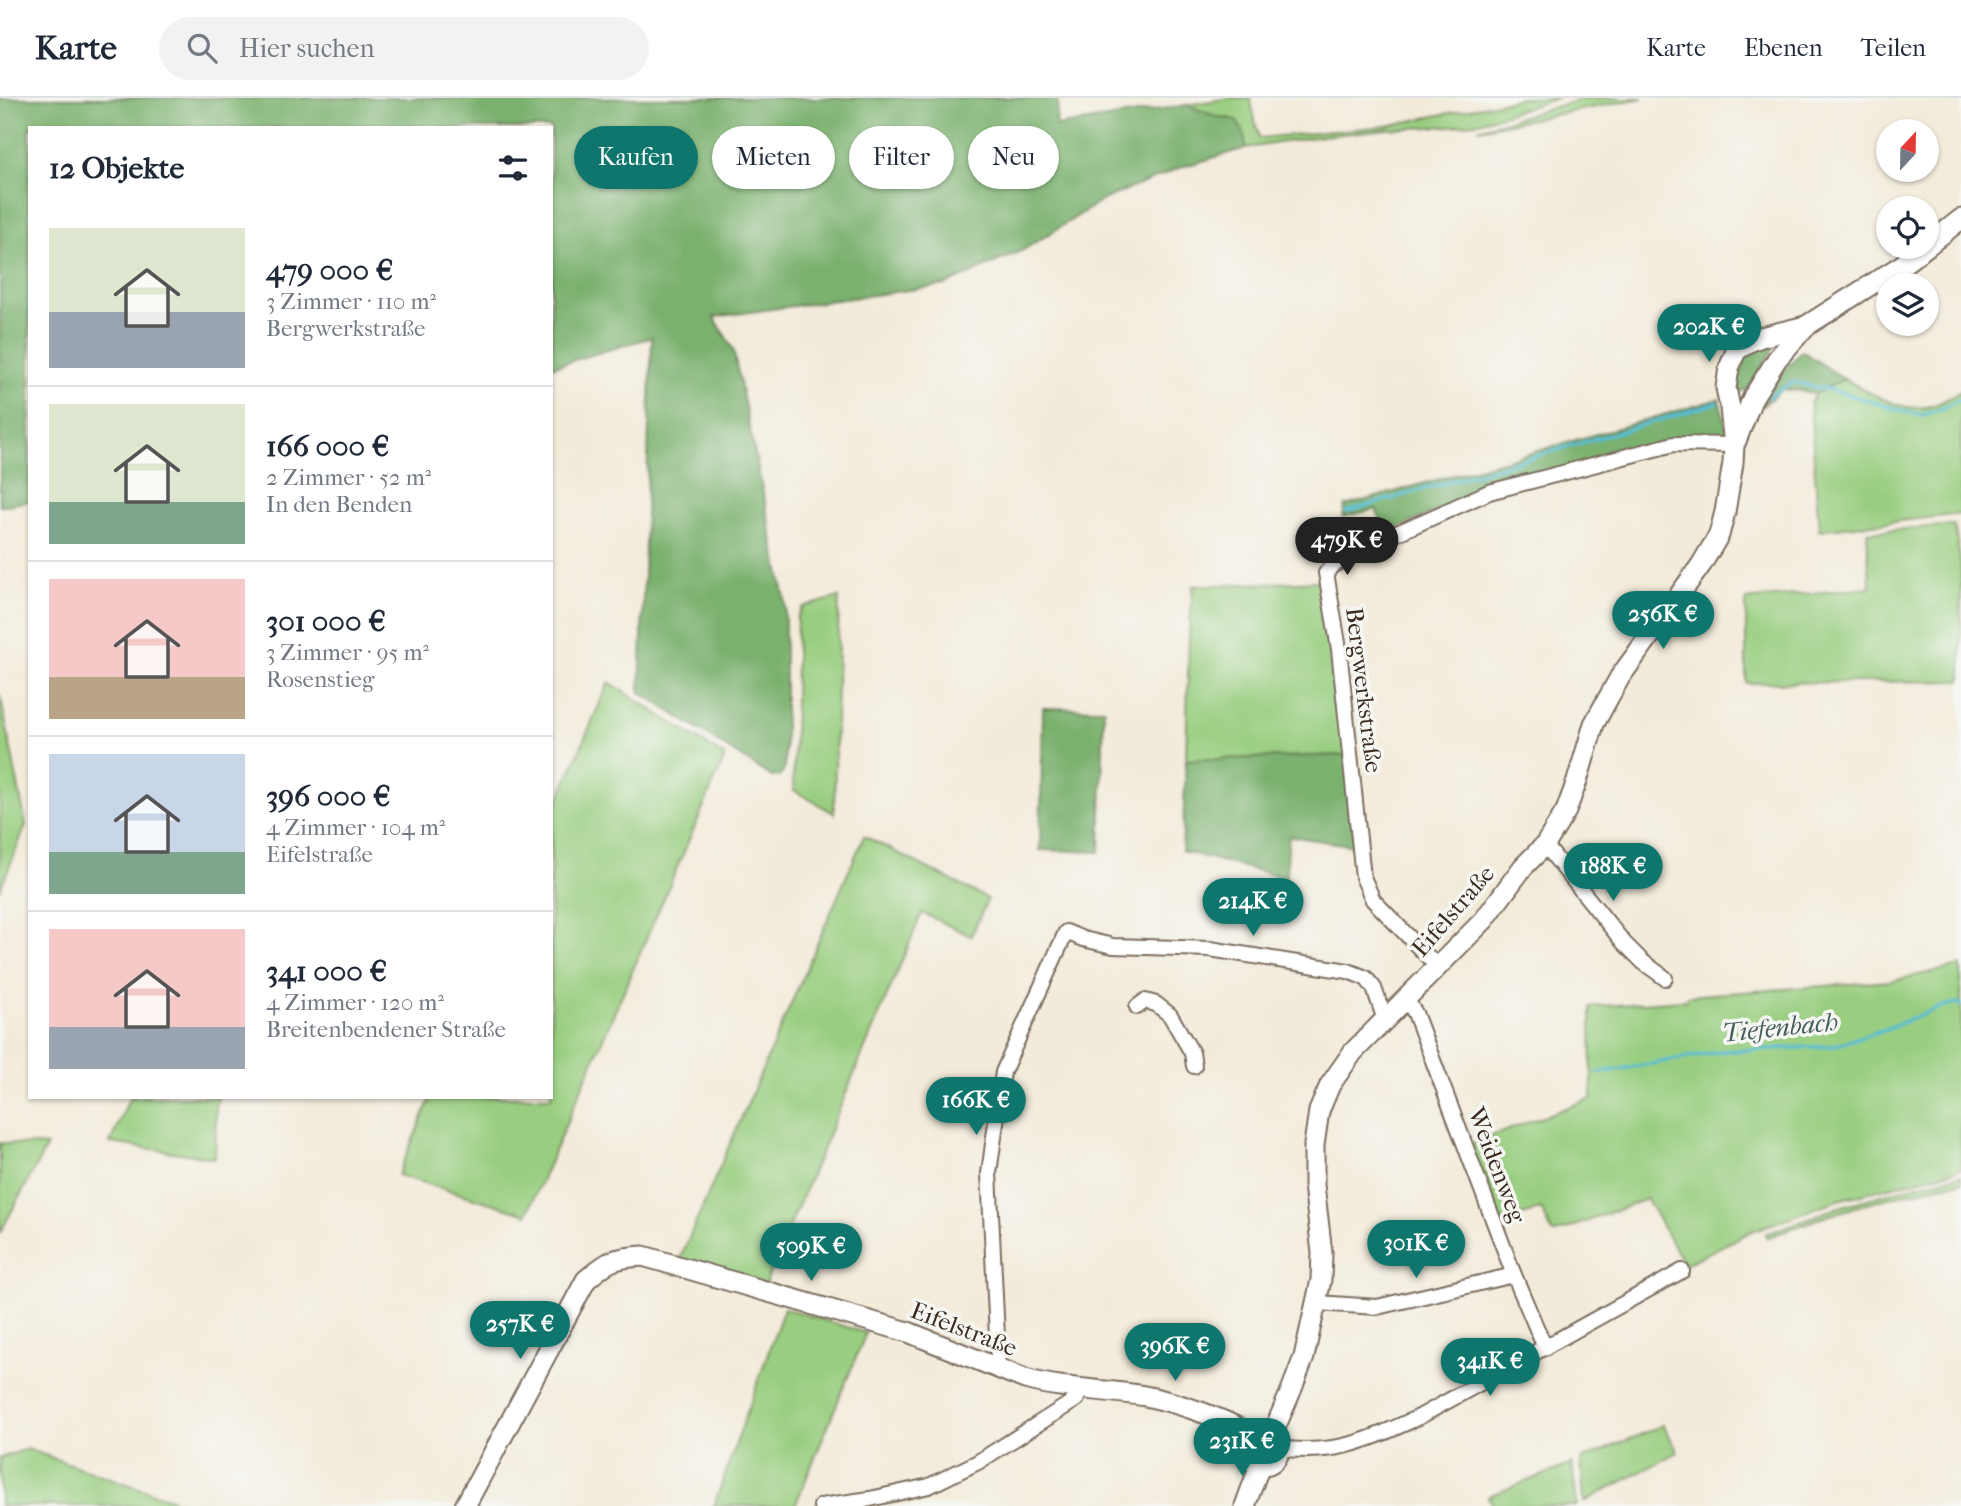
<!DOCTYPE html>
<html lang="de">
<head>
<meta charset="utf-8">
<style>
	:root { --surface:#fff; --page:#f2f2f3; --text:#1f2937; --muted:#747a83; --line:#e0e1e3; --accent:#0f766e }
	body { margin:0; font-family:"IM FELL French Canon",serif; background:var(--page); color:var(--text); height:100vh; display:flex; flex-direction:column; font-size:26px; white-space:nowrap }
	* { box-sizing:border-box; margin:0 }
	p { font-size:23px; color:var(--muted) }
	.icon { flex:none; width:38px; height:38px; fill:none; stroke:currentColor; stroke-width:2; stroke-linecap:round; stroke-linejoin:round }
	.map { position:relative; flex:1; overflow:hidden }
	.side { position:absolute; left:28px; top:28px; width:525px; height:973px; display:flex; flex-direction:column; background:var(--surface); border-radius:0px; box-shadow:0 2px 5px #0004 }
	.side>* { flex:none }
	.hud { position:absolute; left:574px; top:28px; width:665px; height:63px; display:flex; gap:14px }
	.needle { width:46px; rotate:22deg }
	.controls { position:absolute; left:1876px; top:21px; display:grid; gap:14px }
	.controls a { display:grid; place-items:center; width:63px; height:63px; border-radius:50%; background:var(--surface); box-shadow:0 2px 5px #0004; font-size:35px }
	.price { position:absolute; translate:-50% -60px; padding:0 16px; border-radius:24px; background:var(--accent); color:#fff; font-size:23px; line-height:46px; filter:drop-shadow(0 2px 4px #0008) }
	.price::after { content:''; position:absolute; left:50%; top:42px; width:21px; height:16px; margin-left:-10px; background:inherit; clip-path:polygon(0 0,100% 0,50% 100%) }
	.price.current { background:#222; color:#fff }
	ul { padding:0; list-style:none }
	li { display:flex; align-items:center; gap:21px; height:175px; padding:0 21px }
	li+li { border-top:2px solid var(--line) }
	li span { display:grid; place-items:center; flex:none; width:196px; height:140px; border-radius:0px; color:#555 }
	li>.icon { margin-inline-start:auto }
	span .icon { width:84px; height:84px; fill:#fffc; stroke-width:1 }
	li b { font-size:30px }
	h2 { display:flex; justify-content:space-between; align-items:center; height:84px; padding:0 21px; font-size:30px }
	.chip { padding:0 24px; border-radius:32px; background:var(--surface); box-shadow:0 2px 5px #0004; font-size:24px; line-height:63px }
	.chip.current { background:var(--accent); color:#fff }
	header { display:flex; align-items:center; gap:42px; box-sizing:border-box; height:98px; padding:0 35px; background:var(--surface); border-bottom:2px solid var(--line) }
	header strong { font-size:33px }
	nav { display:flex; gap:38px; margin-inline-start:auto; font-size:24px }
	.search { width:490px; height:63px; background:var(--page); display:flex; align-items:center; gap:18px; box-sizing:border-box; padding:0 24px; border-radius:38px; color:var(--muted); font-size:26px }
	.map>svg:first-child { display:block }
	.green { fill:#99ce80; stroke:#6a7c4f; stroke-width:2 }
	.forest { fill:#7ab16e; stroke:#5a6e46; stroke-width:2 }
	.lines { fill:none; stroke-linecap:round; stroke-linejoin:round }
	.stream { stroke:#55bcd3; stroke-width:3.5 }
	.street-casing { stroke:#7b6e60; stroke-width:18 }
	.secondary-casing { stroke:#7b6e60; stroke-width:23 }
	.street { stroke:#fff; stroke-width:14 }
	.secondary { stroke:#fff; stroke-width:19 }
	.labels { text-anchor:middle; stroke-width:7; stroke-linejoin:round; paint-order:stroke }
	.street-label { font-size:24px; fill:#3b2a1e; stroke:#f6f6f2 }
	.water-label { font-size:26px; font-style:italic; fill:#445d5d; stroke:#f6f6f2 }
</style>
</head>
<body>
<header>
<strong>Karte</strong>
<div class="search"><svg class="icon" aria-label="search" viewBox="0 0 24 24"><circle cx="10" cy="10" r="6"/><path d="M15 15l6 6"/></svg>Hier suchen</div>
<nav><a>Karte</a><a>Ebenen</a><a>Teilen</a></nav>
</header>
<div class="map">
<svg width="1961" height="1408" viewBox="0 0 1961 1408">
	<rect width="100%" height="100%" fill="#f6f6f2"/>
	<filter id="ink" filterUnits="userSpaceOnUse"><feTurbulence type="fractalNoise" baseFrequency=".0143" numOctaves="2"/><feDisplacementMap in="SourceGraphic" scale="14" xChannelSelector="R" yChannelSelector="G"/><feConvolveMatrix kernelMatrix="1 2 1 2 8 2 1 2 1" color-interpolation-filters="sRGB"/></filter>
	<filter id="wash" filterUnits="userSpaceOnUse"><feTurbulence type="fractalNoise" baseFrequency=".00686" numOctaves="4" result="noise"/><feDisplacementMap in="SourceGraphic" scale="28" xChannelSelector="R" yChannelSelector="G"/><feGaussianBlur stdDeviation="1.57" result="paint"/><feColorMatrix in="noise" values="0 0 0 0 0 0 0 0 0 0 0 0 0 0 0 0 0 1.4 0 .05"/><feComposite in="paint" operator="in"/></filter>
	<g filter="url(#wash)">
		<rect width="100%" height="100%" fill="#f3ebda"/>
		<g class="green">
			<path d="M 1230,0 L 1250,0 L 1259,40 L 1386,28 L 1522,0 L 1559,0 L 1479,24 L 1454,28 L 1388,31 L 1323,38 L 1246,50 L 1244,35 L 1236,22 L 1215,18 L 1187,7 Z"/>
			<path d="M 1586,0 L 1643,0 L 1478,31 Z"/>
			<path d="M 1844,281 C 1872,295 1905,319 1937,306 C 1945,303 1953,297 1961,293 L 1961,416 L 1819,432 L 1810,306 L 1816,295 Z"/>
			<path d="M 1954,427 L 1961,466 L 1961,583 L 1746,585 L 1746,502 L 1870,489 L 1867,434 Z"/>
			<path d="M 1322,483 L 1346,657 L 1186,662 L 1189,538 L 1193,488 Z"/>
			<path d="M 839,499 L 834,715 L 793,692 L 797,519 L 803,509 Z"/>
			<path d="M 609,584 L 725,659 L 527,1116 L 398,1077 L 431,999 L 551,999 L 551,719 Z"/>
			<path d="M 0,596 L 26,727 L 0,792 Z"/>
			<path d="M 864,738 L 988,801 L 971,838 L 922,815 L 764,1189 L 680,1161 Z"/>
			<path d="M 1961,868 L 1961,1071 L 1838,1102 L 1752,1133 L 1684,1167 L 1647,1101 L 1553,1136 L 1541,1111 L 1501,1124 L 1471,1046 L 1592,1000 L 1591,909 L 1682,902 L 1685,903 L 1687,898 L 1890,883 Z"/>
			<path d="M 130,999 L 218,999 L 216,1008 L 215,1060 L 110,1045 Z"/>
			<path d="M 0,1045 L 47,1048 L 0,1135 Z"/>
			<path d="M 1961,1077 L 1961,1084 C 1894,1096 1830,1115 1767,1140 L 1765,1136 L 1839,1109 L 1925,1085 Z"/>
			<path d="M 784,1210 L 866,1235 L 795,1408 L 714,1408 Z"/>
			<path d="M 1663,1327 L 1678,1354 L 1584,1404 L 1581,1362 Z"/>
			<path d="M 27,1351 L 190,1408 L 0,1408 L 0,1360 Z"/>
			<path d="M 1572,1366 L 1577,1408 L 1493,1408 L 1488,1398 Z"/>
		</g>
		<g class="forest">
			<path d="M 0,0 L 1058,0 L 1056,28 L 1187,7 L 1215,18 L 1236,22 L 1244,35 L 1246,50 L 1182,69 L 1105,101 L 1023,152 L 945,187 L 714,219 L 733,251 L 785,501 L 785,670 L 780,678 L 772,679 L 640,594 L 652,239 L 551,269 L 551,30 L 30,30 L 30,403 L 0,408 Z"/>
			<path d="M 1772,244 L 1774,250 L 1747,292 L 1741,293 L 1736,291 L 1733,276 L 1749,250 Z"/>
			<path d="M 1802,253 L 1844,281 L 1816,295 L 1783,291 L 1762,308 C 1772,286 1786,270 1802,253 Z"/>
			<path d="M 1719,301 L 1728,335 L 1716,339 L 1674,343 L 1488,391 L 1385,436 L 1376,411 L 1343,419 L 1345,408 Z"/>
			<path d="M 1043,610 L 1104,611 L 1100,754 L 1040,752 Z"/>
			<path d="M 1346,657 L 1356,748 L 1289,738 L 1286,780 L 1182,753 L 1186,662 Z"/>
		</g>
		<g class="lines">
			<g class="stream">
				<path d="M 1769,299 L 1792,284 L 1836,293 L 1906,314 L 1922,317 L 1941,311 L 1961,301"/>
				<path d="M 1346,414 L 1717,305"/>
				<path d="M 1598,975 L 1724,953 L 1832,948 L 1883,932 L 1944,908 L 1957,905 L 1961,907"/>
			</g>
		</g>
	</g>
	<g filter="url(#ink)">
		<g class="lines">
			<defs>
				<g id="street">
					<path d="M 1545,747 L 1624,845 L 1643,864 L 1665,880"/>
					<path d="M 1437,868 L 1373,802 L 1363,779 L 1339,551 L 1326,475 L 1332,468 L 1357,453 L 1489,394 L 1674,346 L 1734,347"/>
					<path d="M 1406,901 L 1415,915 L 1514,1177 L 1545,1250"/>
					<path d="M 1137,909 L 1145,903 L 1156,906 L 1170,917 L 1192,955 L 1194,968"/>
					<path d="M 1317,1205 L 1377,1209 L 1514,1177"/>
					<path d="M 995,1269 L 998,1259 L 989,1075 L 1003,974 L 1066,834 L 1083,841 L 1113,848 L 1210,851 L 1348,873 L 1366,880 L 1374,890 L 1385,922"/>
					<path d="M 1279,1350 C 1335,1358 1369,1342 1419,1319 L 1682,1173"/>
					<path d="M 821,1408 L 870,1401 L 929,1388 L 978,1364 L 1077,1301 L 1079,1291"/>
				</g>
				<g id="secondary">
					<path d="M 1927,148 L 1961,121"/>
					<path d="M 1736,343 L 1753,299 L 1777,261 L 1806,228 L 1902,167 L 1926,149"/>
					<circle cx="1263" cy="1351" r="16"/>
					<path d="M 1272,1337 L 1291,1293 L 1304,1259 L 1321,1182 L 1322,1155 L 1314,1087 L 1314,1047 L 1319,1013 L 1330,987 L 1353,954 L 1484,822 L 1523,769 L 1545,747 L 1566,713 L 1577,683 L 1594,626 L 1606,604 L 1620,579 L 1701,467 L 1719,437 L 1725,414 L 1733,365 L 1734,347 L 1730,310 L 1726,290 L 1729,270 L 1736,253 L 1749,244 L 1761,239 L 1806,228"/>
					<path d="M 465,1408 L 586,1182 C 609,1162 613,1160 643,1158 L 908,1234 L 1025,1281 C 1064,1292 1105,1291 1145,1298 C 1175,1304 1227,1321 1252,1338"/>
					<path d="M 1245,1408 L 1260,1367"/>
				</g>
			</defs>
			<use href="#street" class="street-casing"/>
			<use href="#secondary" class="secondary-casing"/>
			<use href="#street" class="street"/>
			<use href="#secondary" class="secondary"/>
		</g>
	</g>
	<g class="labels">
		<g class="street-label">
			<text transform="translate(1364 592) rotate(83)" y="8">Bergwerkstraße</text>
			<text transform="translate(1453 813) rotate(-49)" y="8">Eifelstraße</text>
			<text transform="translate(1497 1067) rotate(69)" y="8">Weidenweg</text>
			<text transform="translate(964 1231) rotate(21)" y="8">Eifelstraße</text>
		</g>
		<g class="water-label">
			<text transform="translate(1780 929) rotate(-6)" y="9">Tiefenbach</text>
		</g>
	</g>
</svg>
<div class="controls">
<a><svg class="needle" viewBox="-14 -14 28 28"><path d="M0-13l5 13h-10z" fill="#e53935"/><path d="M0 13l5-13h-10z" fill="#747a83"/></svg></a>
<a><svg class="icon" aria-label="locate" viewBox="0 0 24 24"><circle cx="12" cy="12" r="6"/><path d="M12 2v4M12 18v4M2 12h4M18 12h4"/></svg></a>
<a><svg class="icon" aria-label="layers" viewBox="0 0 24 24"><path d="M12 4l9 5-9 5-9-5zM3 14l9 5 9-5"/></svg></a>
</div>
<b class="price" style="left:1709px;top:266px">202K €</b>
<b class="price current" style="left:1347px;top:479px">479K €</b>
<b class="price" style="left:1663px;top:553px">256K €</b>
<b class="price" style="left:1613px;top:805px">188K €</b>
<b class="price" style="left:1253px;top:840px">214K €</b>
<b class="price" style="left:976px;top:1039px">166K €</b>
<b class="price" style="left:1416px;top:1182px">301K €</b>
<b class="price" style="left:811px;top:1185px">509K €</b>
<b class="price" style="left:520px;top:1263px">257K €</b>
<b class="price" style="left:1175px;top:1285px">396K €</b>
<b class="price" style="left:1490px;top:1300px">341K €</b>
<b class="price" style="left:1242px;top:1380px">231K €</b>
<div class="hud">
<a class="chip current">Kaufen</a>
<a class="chip">Mieten</a>
<a class="chip">Filter</a>
<a class="chip">Neu</a>
</div>
<section class="side">
<h2>12 Objekte<svg class="icon" aria-label="filters" viewBox="0 0 24 24"><path d="M4 7h16M4 17h16"/><circle cx="9" cy="7" r="2"/><circle cx="15" cy="17" r="2"/></svg></h2>
<ul>
<li><span style="background:linear-gradient(#dfe7d0 60%,#9aa5b1 0)"><svg class="icon" aria-label="home" viewBox="0 0 24 24"><path d="M3 11l9-7 9 7M6 9v11h12V9"/></svg></span><div><b>479 000 €</b><p>3 Zimmer · 110 m²</p><p>Bergwerkstraße</p></div></li>
<li><span style="background:linear-gradient(#dfe7d0 70%,#7fa58c 0)"><svg class="icon" aria-label="home" viewBox="0 0 24 24"><path d="M3 11l9-7 9 7M6 9v11h12V9"/></svg></span><div><b>166 000 €</b><p>2 Zimmer · 52 m²</p><p>In den Benden</p></div></li>
<li><span style="background:linear-gradient(#f6c9c9 70%,#b9a48a 0)"><svg class="icon" aria-label="home" viewBox="0 0 24 24"><path d="M3 11l9-7 9 7M6 9v11h12V9"/></svg></span><div><b>301 000 €</b><p>3 Zimmer · 95 m²</p><p>Rosenstieg</p></div></li>
<li><span style="background:linear-gradient(#c9d6e8 70%,#7fa58c 0)"><svg class="icon" aria-label="home" viewBox="0 0 24 24"><path d="M3 11l9-7 9 7M6 9v11h12V9"/></svg></span><div><b>396 000 €</b><p>4 Zimmer · 104 m²</p><p>Eifelstraße</p></div></li>
<li><span style="background:linear-gradient(#f6c9c9 70%,#9aa5b1 0)"><svg class="icon" aria-label="home" viewBox="0 0 24 24"><path d="M3 11l9-7 9 7M6 9v11h12V9"/></svg></span><div><b>341 000 €</b><p>4 Zimmer · 120 m²</p><p>Breitenbendener Straße</p></div></li>
</ul>
</section>
</div>
</body>
</html>
